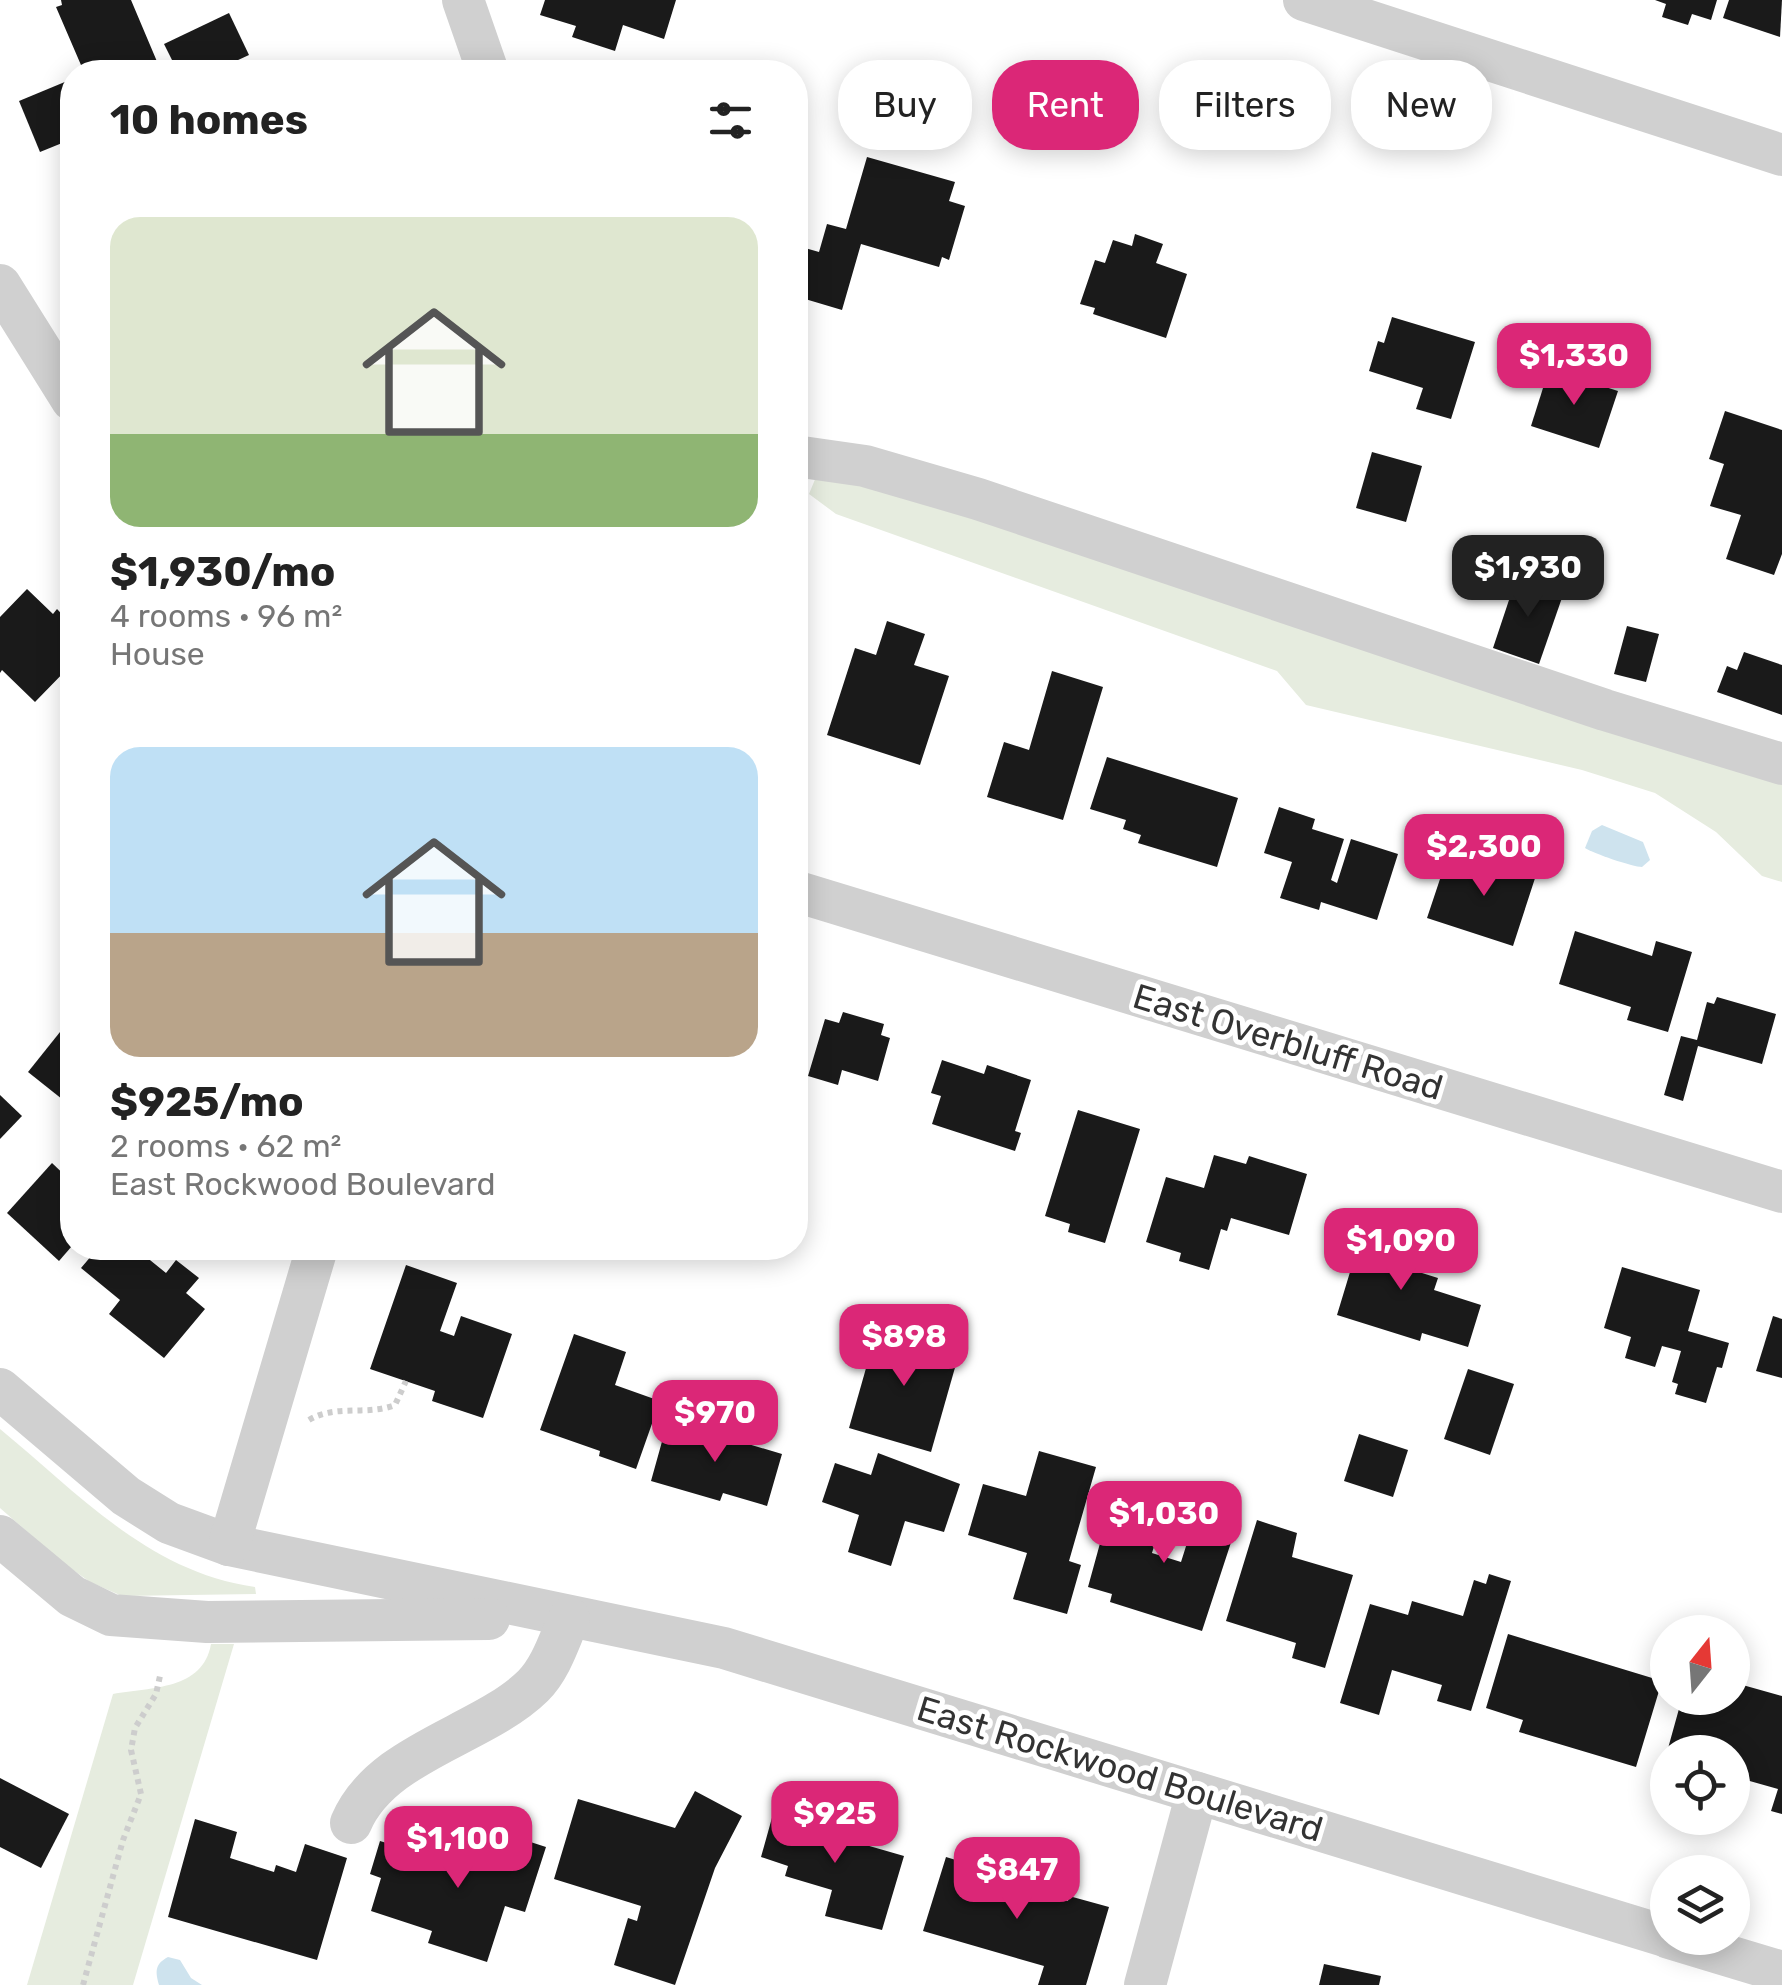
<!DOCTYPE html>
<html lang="en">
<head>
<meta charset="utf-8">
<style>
	:root { --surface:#fff; --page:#f6f6f6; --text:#222; --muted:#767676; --accent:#db2777 }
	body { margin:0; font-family:Rubik,sans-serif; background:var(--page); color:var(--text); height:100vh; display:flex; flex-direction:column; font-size:38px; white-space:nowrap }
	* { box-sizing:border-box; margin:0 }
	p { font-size:32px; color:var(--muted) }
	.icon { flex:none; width:55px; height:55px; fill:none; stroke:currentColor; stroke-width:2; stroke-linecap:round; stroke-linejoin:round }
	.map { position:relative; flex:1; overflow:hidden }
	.panel { position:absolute; left:60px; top:60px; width:748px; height:1200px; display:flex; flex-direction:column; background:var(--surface); border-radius:40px; box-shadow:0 5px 25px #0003 }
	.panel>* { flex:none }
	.top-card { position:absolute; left:838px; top:60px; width:792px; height:90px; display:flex; gap:20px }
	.needle { width:65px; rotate:17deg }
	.controls { position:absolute; left:1650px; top:1615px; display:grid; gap:20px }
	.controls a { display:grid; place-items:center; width:100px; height:100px; border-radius:50%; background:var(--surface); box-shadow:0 5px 25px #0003; font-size:50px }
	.price { position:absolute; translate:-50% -85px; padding:0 22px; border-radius:20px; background:var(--accent); color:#fff; font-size:32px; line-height:65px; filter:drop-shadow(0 2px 5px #0008) }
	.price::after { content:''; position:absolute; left:50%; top:60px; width:30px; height:22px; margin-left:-15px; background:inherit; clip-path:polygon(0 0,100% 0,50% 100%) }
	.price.selected { background:#222; color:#fff }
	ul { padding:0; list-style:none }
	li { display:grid; align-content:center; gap:20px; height:530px; padding:0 50px }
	li span { display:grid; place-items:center; height:310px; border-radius:30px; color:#555 }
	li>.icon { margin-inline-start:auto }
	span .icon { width:180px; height:180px; fill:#fffc; stroke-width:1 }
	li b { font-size:42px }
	h2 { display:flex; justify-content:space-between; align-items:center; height:120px; padding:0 50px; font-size:42px }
	.pill { padding:0 35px; border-radius:40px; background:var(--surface); box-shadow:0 5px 25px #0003; font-size:35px; line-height:90px }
	.pill.selected { background:var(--accent); color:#fff }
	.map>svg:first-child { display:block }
	.green { fill:#e6ecdf }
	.water { fill:#cee3ee }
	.building { fill:#1a1a1a }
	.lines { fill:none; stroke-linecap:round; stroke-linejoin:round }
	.path { stroke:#cdcdcd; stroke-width:6; stroke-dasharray:5 5; stroke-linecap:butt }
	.minor { stroke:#d0d0d0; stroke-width:42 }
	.labels { text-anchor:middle; stroke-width:10; stroke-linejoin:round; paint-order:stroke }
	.street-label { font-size:35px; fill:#333; stroke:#fff }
</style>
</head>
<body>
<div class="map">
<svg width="1782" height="1985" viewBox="0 0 1782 1985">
	<rect width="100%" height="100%" fill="#fff"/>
	<g class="green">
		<path d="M 844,472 L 1782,773 L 1782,882 L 1762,876 L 1716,832 L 1655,793 L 1582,770 L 1306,705 L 1277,671 L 836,514 L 809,494 L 816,477 Z"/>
		<path d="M 0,1429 C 79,1494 149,1572 255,1587 L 256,1594 L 122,1596 L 90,1582 L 62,1562 L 0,1508 Z"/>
		<path d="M 211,1644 L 234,1644 L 133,1985 L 27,1985 L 113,1694 C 152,1687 203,1690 211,1644 Z"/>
	</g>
	<g class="water">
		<path d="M 1602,825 L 1643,842 L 1650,860 L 1642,867 C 1633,867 1592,853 1585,848 L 1592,831 Z"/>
		<path d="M 168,1957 L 180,1960 L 191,1978 L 202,1985 L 159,1985 C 155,1971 155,1964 168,1957 Z"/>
	</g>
	<g class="building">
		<path d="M 61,0 L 131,0 L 161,71 L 84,72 L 56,7 L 62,5 Z"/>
		<path d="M 545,0 L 676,0 L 664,39 L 623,25 L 615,51 L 572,37 L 576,26 L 540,15 Z"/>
		<path d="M 1655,0 L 1717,0 L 1711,20 L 1692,14 L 1688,25 L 1662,17 L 1666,4 Z"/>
		<path d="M 1729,0 L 1782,0 L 1780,37 L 1723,18 Z"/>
		<path d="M 229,13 L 249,55 L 212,72 L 178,72 L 164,44 Z"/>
		<path d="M 72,79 L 72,139 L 40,152 L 19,101 Z"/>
		<path d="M 867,157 L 955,182 L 949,201 L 965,206 L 949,260 L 942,257 L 939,267 L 861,244 L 842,310 L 795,296 L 795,282 L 805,248 L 819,252 L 827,224 L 846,229 Z"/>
		<path d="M 1135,234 L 1163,244 L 1156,263 L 1187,274 L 1166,338 L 1093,314 L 1095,308 L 1080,304 L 1095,260 L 1105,263 L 1113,240 L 1132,246 Z"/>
		<path d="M 1392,317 L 1475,342 L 1451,419 L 1416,409 L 1423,388 L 1369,371 L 1378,341 L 1384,343 Z"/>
		<path d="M 1549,369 L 1618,391 L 1599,448 L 1531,426 Z"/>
		<path d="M 1725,411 L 1782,430 L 1782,554 L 1774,575 L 1726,559 L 1741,515 L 1710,506 L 1724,464 L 1709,459 Z"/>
		<path d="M 1372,452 L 1422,466 L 1406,522 L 1356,508 Z"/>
		<path d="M 1517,576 L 1564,592 L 1539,664 L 1493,648 Z"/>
		<path d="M 27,589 L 53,614 L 57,609 L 72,625 L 72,664 L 35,702 L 2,670 L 0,673 L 0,617 Z"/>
		<path d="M 887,621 L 925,634 L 914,665 L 949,676 L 920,765 L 827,735 L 855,648 L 876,655 Z"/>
		<path d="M 1627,626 L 1659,634 L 1646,682 L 1614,674 Z"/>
		<path d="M 1744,652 L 1782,665 L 1782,715 L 1717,692 L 1727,666 L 1737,670 Z"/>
		<path d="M 1052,671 L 1103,687 L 1063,820 L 987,797 L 1004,742 L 1029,750 Z"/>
		<path d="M 795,676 L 806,679 L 798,706 L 808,709 L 801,733 L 795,731 Z"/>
		<path d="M 1107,757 L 1238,798 L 1217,867 L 1138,843 L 1141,835 L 1123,829 L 1126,820 L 1090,809 Z"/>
		<path d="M 1279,807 L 1315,819 L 1312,829 L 1344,839 L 1331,880 L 1337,883 L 1351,839 L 1398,854 L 1377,920 L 1321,902 L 1319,910 L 1280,898 L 1292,862 L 1264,853 Z"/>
		<path d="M 1499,856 L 1538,869 L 1513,946 L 1427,918 L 1446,861 L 1492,876 Z"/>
		<path d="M 1575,931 L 1652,956 L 1656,941 L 1692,952 L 1668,1032 L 1627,1020 L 1631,1007 L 1559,984 Z"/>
		<path d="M 1717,997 L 1776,1014 L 1762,1064 L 1698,1046 L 1683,1101 L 1664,1095 L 1681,1036 L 1697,1040 L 1707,1002 L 1714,1004 Z"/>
		<path d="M 843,1012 L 884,1024 L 881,1035 L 890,1038 L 878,1081 L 842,1070 L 838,1085 L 808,1076 L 825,1019 L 839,1023 Z"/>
		<path d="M 60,1032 L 72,1041 L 72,1107 L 28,1072 Z"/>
		<path d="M 942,1060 L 984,1074 L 987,1065 L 1031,1080 L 1015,1131 L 1021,1133 L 1015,1151 L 932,1124 L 941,1096 L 931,1093 Z"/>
		<path d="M 0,1095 L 22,1116 L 0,1139 Z"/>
		<path d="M 1078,1110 L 1140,1129 L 1105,1243 L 1068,1232 L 1070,1224 L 1045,1216 Z"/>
		<path d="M 1214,1155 L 1246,1164 L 1249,1156 L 1307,1174 L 1289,1235 L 1231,1218 L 1227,1231 L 1221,1229 L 1209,1270 L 1179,1261 L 1181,1253 L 1146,1242 L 1166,1177 L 1204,1188 Z"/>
		<path d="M 52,1163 L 72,1182 L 72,1246 L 59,1261 L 7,1213 Z"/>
		<path d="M 1367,1216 L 1401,1227 L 1390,1263 L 1438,1278 L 1434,1290 L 1481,1305 L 1468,1347 L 1422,1333 L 1420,1341 L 1337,1315 Z"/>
		<path d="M 98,1248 L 153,1248 L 145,1256 L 166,1273 L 176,1260 L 199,1278 L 186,1293 L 205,1309 L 164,1358 L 109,1314 L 120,1300 L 81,1268 Z"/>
		<path d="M 406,1265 L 457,1283 L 440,1331 L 454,1336 L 461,1316 L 512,1334 L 483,1418 L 432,1401 L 435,1391 L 370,1369 Z"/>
		<path d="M 1622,1267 L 1700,1290 L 1688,1331 L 1729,1343 L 1722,1368 L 1717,1367 L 1706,1403 L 1675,1394 L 1678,1384 L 1672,1382 L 1681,1351 L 1662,1346 L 1655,1367 L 1625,1358 L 1631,1337 L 1604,1328 Z"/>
		<path d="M 1773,1316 L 1782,1319 L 1782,1378 L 1756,1371 Z"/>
		<path d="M 878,1326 L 960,1350 L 931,1452 L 849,1428 Z"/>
		<path d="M 574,1334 L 626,1352 L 615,1385 L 660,1401 L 636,1469 L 599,1456 L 600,1451 L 540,1430 Z"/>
		<path d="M 1468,1369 L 1514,1384 L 1490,1455 L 1444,1439 Z"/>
		<path d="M 668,1420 L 782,1454 L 767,1506 L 723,1493 L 720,1501 L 651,1481 Z"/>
		<path d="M 1359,1434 L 1408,1450 L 1393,1497 L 1344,1481 Z"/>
		<path d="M 1039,1451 L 1096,1467 L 1069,1561 L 1081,1565 L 1067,1614 L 1013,1599 L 1027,1553 L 968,1535 L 983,1484 L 1026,1496 Z"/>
		<path d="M 878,1453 L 960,1484 L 944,1532 L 905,1521 L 891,1566 L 848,1552 L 859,1515 L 822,1502 L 835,1463 L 871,1475 Z"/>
		<path d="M 1200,1502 L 1240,1515 L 1202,1631 L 1110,1602 L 1112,1594 L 1088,1587 L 1110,1507 L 1161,1523 L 1152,1553 L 1181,1562 Z"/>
		<path d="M 1257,1520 L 1297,1533 L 1292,1557 L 1353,1575 L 1325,1668 L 1292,1658 L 1296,1643 L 1226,1621 Z"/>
		<path d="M 1489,1574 L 1511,1581 L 1471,1711 L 1437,1701 L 1442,1685 L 1392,1670 L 1379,1715 L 1340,1703 L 1370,1604 L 1408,1615 L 1412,1601 L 1463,1616 L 1474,1580 L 1486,1584 Z"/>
		<path d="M 1508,1634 L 1662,1681 L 1636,1767 L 1519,1732 L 1523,1720 L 1486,1708 Z"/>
		<path d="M 1732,1682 L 1782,1696 L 1782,1814 L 1771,1811 L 1778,1789 L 1732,1776 L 1737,1758 L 1732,1757 L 1732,1752 L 1667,1752 L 1682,1698 L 1732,1698 Z"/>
		<path d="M 0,1778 L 69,1814 L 41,1868 L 0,1847 Z"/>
		<path d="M 695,1791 L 742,1816 L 715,1868 L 675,1985 L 614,1965 L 628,1918 L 637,1921 L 641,1906 L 554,1879 L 578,1799 L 675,1828 Z"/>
		<path d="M 775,1807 L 855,1830 L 852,1841 L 904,1856 L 882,1930 L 825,1916 L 832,1890 L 785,1876 L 788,1866 L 761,1857 Z"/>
		<path d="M 195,1819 L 237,1832 L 230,1858 L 274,1872 L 276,1865 L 296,1872 L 305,1844 L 347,1858 L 317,1960 L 168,1917 Z"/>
		<path d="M 487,1828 L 546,1847 L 525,1912 L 505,1906 L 487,1962 L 428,1943 L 432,1931 L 371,1911 L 381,1878 L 370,1874 L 380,1841 L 474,1870 Z"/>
		<path d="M 946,1857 L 995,1872 L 993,1879 L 1068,1901 L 1069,1896 L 1109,1907 L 1086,1985 L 1038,1985 L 1044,1966 L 923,1931 Z"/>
		<path d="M 1324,1964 L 1381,1976 L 1379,1985 L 1319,1985 Z"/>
	</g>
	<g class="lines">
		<g class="path">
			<path d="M 309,1420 C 335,1404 367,1416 395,1405 L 406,1381"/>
			<path d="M 83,1985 L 123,1840 L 141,1794 L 131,1750 L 135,1728 L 156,1694 L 160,1676"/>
		</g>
		<g class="minor">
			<path d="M 463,0 L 488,72"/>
			<path d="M 1304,0 L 1782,155"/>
			<path d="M 0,285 L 72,400"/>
			<path d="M 795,456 L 865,466 L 978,499 L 1605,710 L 1782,764"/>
			<path d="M 795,891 L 1782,1192"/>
			<path d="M 0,1389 L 126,1496 L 169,1523 L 229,1545 L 724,1648 L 1668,1937"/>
			<path d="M 0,1536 L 72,1596 L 111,1615 L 207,1622 L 489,1619"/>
			<path d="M 229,1545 L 317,1248"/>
			<path d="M 351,1823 C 381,1752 482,1736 533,1686 C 551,1668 559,1641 569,1618"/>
			<path d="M 1669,1938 L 1782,1972"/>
			<path d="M 1145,1985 L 1197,1793"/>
		</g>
	</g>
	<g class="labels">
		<g class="street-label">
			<text transform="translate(1288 1042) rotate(17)" y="12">East Overbluff Road</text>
			<text transform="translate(1120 1769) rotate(17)" y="12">East Rockwood Boulevard</text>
		</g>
	</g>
</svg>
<div class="controls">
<a><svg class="needle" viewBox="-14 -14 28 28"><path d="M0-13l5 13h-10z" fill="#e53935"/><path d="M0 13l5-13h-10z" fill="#767676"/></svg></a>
<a><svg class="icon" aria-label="locate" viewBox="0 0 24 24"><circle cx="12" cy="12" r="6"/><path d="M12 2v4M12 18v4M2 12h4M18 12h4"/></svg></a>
<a><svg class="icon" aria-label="layers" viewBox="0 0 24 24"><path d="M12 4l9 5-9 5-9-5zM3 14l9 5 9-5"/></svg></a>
</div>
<b class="price" style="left:1574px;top:408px">$1,330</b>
<b class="price selected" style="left:1528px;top:620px">$1,930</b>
<b class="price" style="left:1484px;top:899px">$2,300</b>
<b class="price" style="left:1401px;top:1293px">$1,090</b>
<b class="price" style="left:904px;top:1389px">$898</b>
<b class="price" style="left:715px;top:1465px">$970</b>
<b class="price" style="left:1164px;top:1566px">$1,030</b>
<b class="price" style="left:835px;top:1866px">$925</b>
<b class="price" style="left:458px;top:1891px">$1,100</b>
<b class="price" style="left:1017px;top:1922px">$847</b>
<div class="top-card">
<a class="pill">Buy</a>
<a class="pill selected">Rent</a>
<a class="pill">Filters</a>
<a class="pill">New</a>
</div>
<section class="panel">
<h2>10 homes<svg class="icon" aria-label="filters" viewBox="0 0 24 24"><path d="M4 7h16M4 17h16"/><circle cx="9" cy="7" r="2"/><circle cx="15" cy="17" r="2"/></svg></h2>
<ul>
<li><span style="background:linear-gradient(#dfe7d0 70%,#8fb573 0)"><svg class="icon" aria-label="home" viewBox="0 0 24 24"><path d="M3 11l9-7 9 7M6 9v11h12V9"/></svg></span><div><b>$1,930/mo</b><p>4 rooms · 96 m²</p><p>House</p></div></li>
<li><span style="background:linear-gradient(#bfe0f5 60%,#b9a48a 0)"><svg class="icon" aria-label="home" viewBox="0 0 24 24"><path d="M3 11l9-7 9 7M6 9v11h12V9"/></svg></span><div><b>$925/mo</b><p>2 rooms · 62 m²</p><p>East Rockwood Boulevard</p></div></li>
</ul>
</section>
</div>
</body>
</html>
